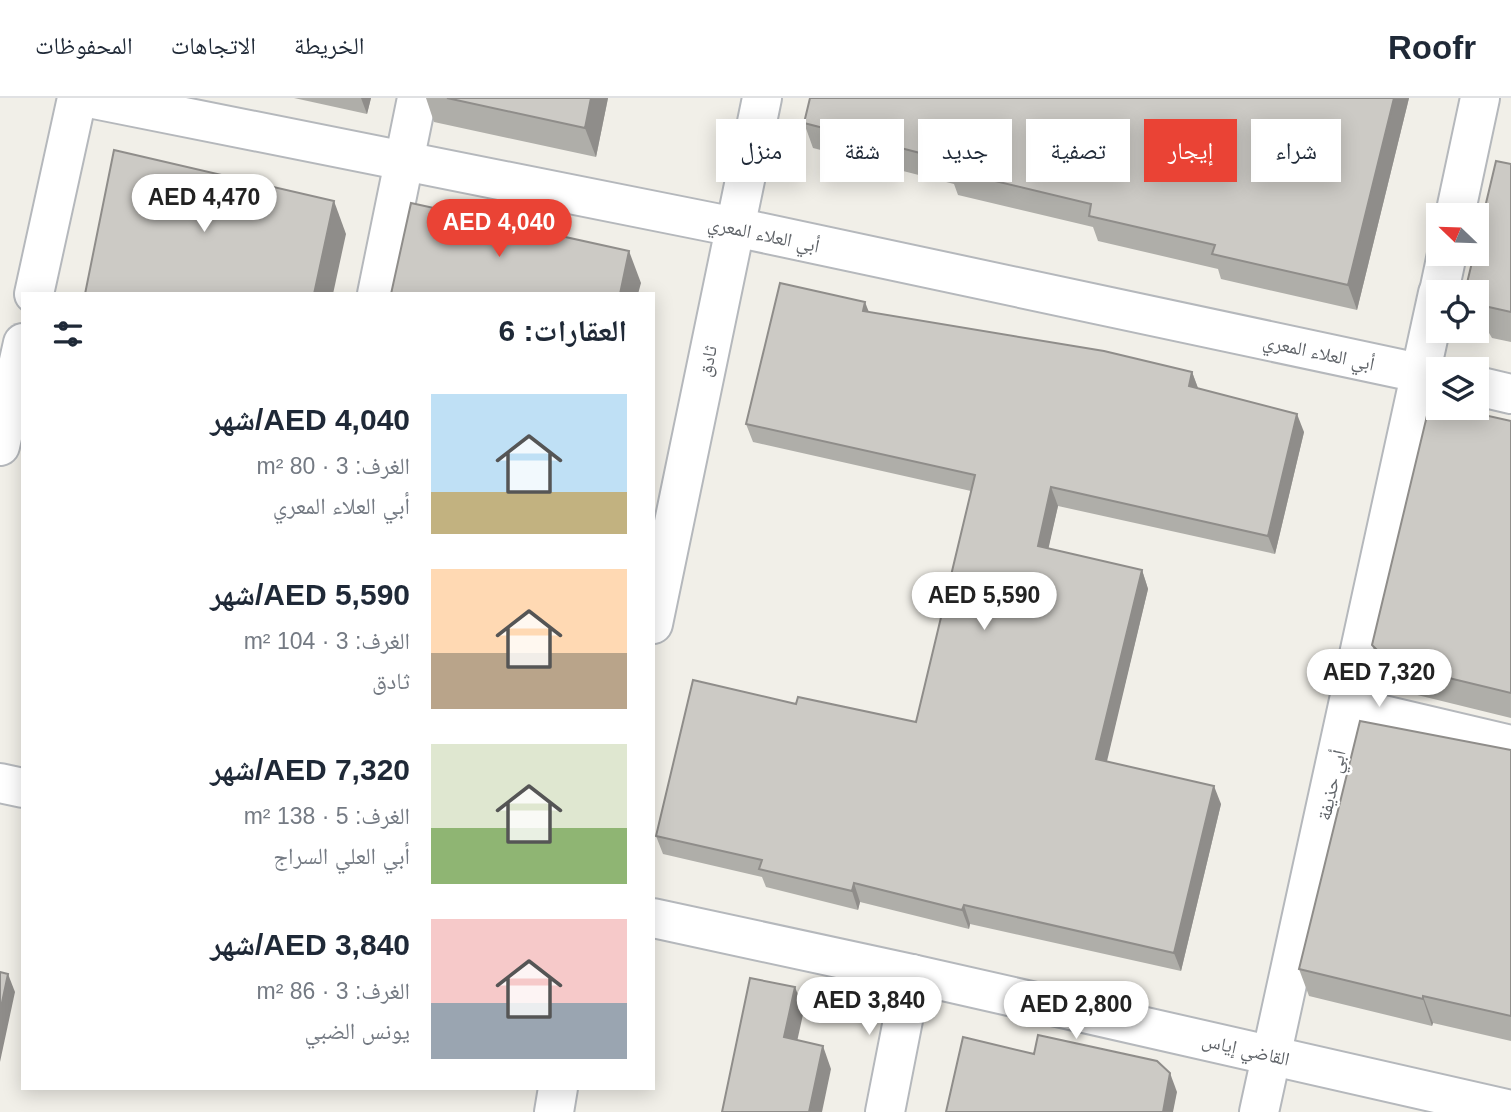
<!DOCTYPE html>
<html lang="ar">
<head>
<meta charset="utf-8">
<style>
	:root { --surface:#fff; --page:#f2f2f3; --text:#1f2937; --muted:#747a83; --line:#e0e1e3; --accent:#ea4335 }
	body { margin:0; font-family:Helvetica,"Noto Naskh Arabic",sans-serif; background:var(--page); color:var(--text); direction:rtl; height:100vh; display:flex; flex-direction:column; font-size:26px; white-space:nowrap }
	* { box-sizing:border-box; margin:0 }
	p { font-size:23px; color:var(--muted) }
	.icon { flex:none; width:38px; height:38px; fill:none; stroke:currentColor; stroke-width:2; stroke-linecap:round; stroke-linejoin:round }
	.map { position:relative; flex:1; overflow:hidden; direction:ltr }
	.drawer { position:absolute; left:21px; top:194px; width:634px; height:798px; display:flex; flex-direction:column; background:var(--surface); border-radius:0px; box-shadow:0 4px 18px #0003; direction:rtl }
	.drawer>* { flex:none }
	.hud { position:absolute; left:676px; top:21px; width:665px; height:63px; direction:rtl; display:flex; gap:14px }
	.needle { width:46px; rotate:293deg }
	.fabs { position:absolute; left:1426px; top:105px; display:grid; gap:14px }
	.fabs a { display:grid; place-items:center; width:63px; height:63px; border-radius:0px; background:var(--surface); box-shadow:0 4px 18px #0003; font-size:35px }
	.price { position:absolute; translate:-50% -60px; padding:0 16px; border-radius:24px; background:#fff; color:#222; font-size:23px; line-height:46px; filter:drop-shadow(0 2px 4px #0008) }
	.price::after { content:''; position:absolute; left:50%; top:42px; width:21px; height:16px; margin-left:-10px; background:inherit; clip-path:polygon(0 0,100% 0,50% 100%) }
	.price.on { background:var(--accent); color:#fff }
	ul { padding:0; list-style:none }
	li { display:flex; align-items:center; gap:21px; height:175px; padding:0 28px }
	li span { display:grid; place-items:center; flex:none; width:196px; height:140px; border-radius:0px; color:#555 }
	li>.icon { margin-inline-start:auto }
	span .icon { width:84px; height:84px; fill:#fffc; stroke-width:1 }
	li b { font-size:30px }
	h2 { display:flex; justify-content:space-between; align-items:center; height:84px; padding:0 28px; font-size:30px }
	.tag { padding:0 24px; border-radius:0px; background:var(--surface); box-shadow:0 4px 18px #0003; font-size:24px; line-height:63px }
	.tag.on { background:var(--accent); color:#fff }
	header { display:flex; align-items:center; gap:42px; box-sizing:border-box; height:98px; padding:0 35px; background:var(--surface); border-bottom:2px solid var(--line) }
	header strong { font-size:33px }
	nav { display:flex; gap:38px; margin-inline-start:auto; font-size:24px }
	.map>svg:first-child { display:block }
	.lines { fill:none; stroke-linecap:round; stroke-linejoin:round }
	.street-casing { stroke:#b5b8bc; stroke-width:42 }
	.street { stroke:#fff; stroke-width:38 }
	.wall { fill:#afaea9 }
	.shaded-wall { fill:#8f8d8a }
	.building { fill:#cccac5; stroke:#8f8d8a; stroke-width:2 }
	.labels { text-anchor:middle; stroke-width:5; stroke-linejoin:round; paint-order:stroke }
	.street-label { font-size:19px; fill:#5f6368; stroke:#fff }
</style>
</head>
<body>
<header>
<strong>Roofr</strong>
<nav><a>الخريطة</a><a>الاتجاهات</a><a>المحفوظات</a></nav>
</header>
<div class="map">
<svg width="1511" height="1014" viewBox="0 0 1511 1014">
	<rect width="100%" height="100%" fill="#f1efe8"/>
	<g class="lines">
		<defs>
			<g id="street">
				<path d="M 89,0 L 735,129 L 1438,279"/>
				<path d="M 1455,117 L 1480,0"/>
				<path d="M 1439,194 L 1447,156"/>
				<path d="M 34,196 L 77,0"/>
				<path d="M 377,196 L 417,0"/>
				<path d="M 1477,288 L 1511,296"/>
				<path d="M 0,348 L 23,245"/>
				<path d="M 653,526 L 762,0"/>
				<path d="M 1349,609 L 1511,647"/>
				<path d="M 0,685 L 23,690"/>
				<path d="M 653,820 L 912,876 L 1511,1012"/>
				<path d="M 554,1014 L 558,990"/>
				<path d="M 885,1014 L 912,876"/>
				<path d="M 1259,1014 L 1438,195"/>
			</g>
		</defs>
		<use href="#street" class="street-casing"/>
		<use href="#street" class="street"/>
	</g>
	<g class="wall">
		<path d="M 294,0 L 371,0 L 367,16 Z"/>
		<path d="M 426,0 L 608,0 L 596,59 L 434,24 Z"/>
		<path d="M 1409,0 L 1357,212 L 1221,181 L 1218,171 L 1098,143 L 1093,129 L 958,97 L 954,86 L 813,50 L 804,25 Z"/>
		<path d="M 1511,66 L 1511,244 L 1492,240 L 1479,218 L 1477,212 L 1477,194 L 1471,194 L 1467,185 Z"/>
		<path d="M 869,214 L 1192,274 L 1198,290 L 1304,334 L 1275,456 L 1058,408 L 1048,450 L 1142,472 L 1148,491 L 1106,664 L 1221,706 L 1181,873 L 970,826 L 969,831 L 860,804 L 858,812 L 766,789 L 762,779 L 663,756 L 656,738 L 796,606 L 916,624 L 971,393 L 753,344 L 746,326 Z"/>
		<path d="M 1511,323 L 1511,620 L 1401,593 L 1382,574 L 1372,547 Z"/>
		<path d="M 1511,652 L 1511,943 L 1433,925 L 1432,928 L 1309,898 L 1299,871 Z"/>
	</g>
	<g class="shaded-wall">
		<path d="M 361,0 L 371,0 L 367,16 Z"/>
		<path d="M 591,0 L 608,0 L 596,59 L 585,30 Z"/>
		<path d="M 1394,0 L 1409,0 L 1357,212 L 1348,187 Z"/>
		<path d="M 334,103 L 346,136 L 333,196 L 314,196 Z"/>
		<path d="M 629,153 L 641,185 L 638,196 L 620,196 Z"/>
		<path d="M 865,204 L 872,222 L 863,213 Z"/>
		<path d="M 1192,274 L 1199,293 L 1189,288 Z"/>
		<path d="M 1297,316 L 1304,334 L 1275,456 L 1268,438 Z"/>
		<path d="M 1051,389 L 1058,408 L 1045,466 L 1038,448 Z"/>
		<path d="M 1142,472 L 1148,491 L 1103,680 L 1096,661 Z"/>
		<path d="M 1214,688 L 1221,706 L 1181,873 L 1174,855 Z"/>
		<path d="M 854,785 L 860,804 L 858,812 L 852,793 Z"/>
		<path d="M 964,807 L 970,826 L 969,831 L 962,812 Z"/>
		<path d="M 8,876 L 15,894 L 0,964 L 0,914 Z"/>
		<path d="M 795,889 L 804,912 L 793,962 L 784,939 Z"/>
		<path d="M 1423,898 L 1433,925 L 1432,928 L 1423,901 Z"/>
		<path d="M 823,948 L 831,971 L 822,1014 L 809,1014 Z"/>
		<path d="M 1170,975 L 1177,994 L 1173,1014 L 1163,1014 Z"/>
	</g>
	<g class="building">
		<path d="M 447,0 L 591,0 L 585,30 Z"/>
		<path d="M 810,0 L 1394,0 L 1348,187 L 1212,156 L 1215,147 L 1089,118 L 1091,106 L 949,72 L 951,63 L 804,25 Z"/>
		<path d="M 114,52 L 334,103 L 314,196 L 85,196 Z"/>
		<path d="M 1496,63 L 1511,66 L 1511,214 L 1480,207 L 1477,202 L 1477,194 L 1473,194 L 1467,185 L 1474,156 L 1477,156 L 1477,143 Z"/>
		<path d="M 411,105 L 629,153 L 620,196 L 391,196 Z"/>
		<path d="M 780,185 L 865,204 L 863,213 L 1104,253 L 1192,274 L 1189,288 L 1297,316 L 1268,438 L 1051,389 L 1038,448 L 1142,472 L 1096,661 L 1214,688 L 1174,855 L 964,807 L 962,812 L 854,785 L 852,793 L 759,771 L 762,762 L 656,738 L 693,582 L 796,606 L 798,599 L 916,624 L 975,377 L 746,326 Z"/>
		<path d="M 1430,305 L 1438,306 L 1438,310 L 1453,310 L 1511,323 L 1511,595 L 1391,566 L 1372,547 Z"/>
		<path d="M 1360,623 L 1511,652 L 1511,918 L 1423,898 L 1423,901 L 1299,871 Z"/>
		<path d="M 0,874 L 8,876 L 0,914 Z"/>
		<path d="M 750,880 L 795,889 L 784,939 L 823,948 L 809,1014 L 722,1014 Z"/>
		<path d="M 1038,937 L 1157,963 L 1170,975 L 1163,1014 L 946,1014 L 963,939 L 1034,956 Z"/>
	</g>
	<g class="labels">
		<g class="street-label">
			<text transform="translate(764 136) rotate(12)" y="7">أبي العلاء المعري</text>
			<text transform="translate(1319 254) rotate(12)" y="7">أبي العلاء المعري</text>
			<text transform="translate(707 263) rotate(-78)" y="7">ثادق</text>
			<text transform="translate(1331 687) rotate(-77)" y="7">أبي حذيفة</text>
			<text transform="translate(1246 951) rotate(13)" y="7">القاضي إياس</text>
		</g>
	</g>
</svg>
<div class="fabs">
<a><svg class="needle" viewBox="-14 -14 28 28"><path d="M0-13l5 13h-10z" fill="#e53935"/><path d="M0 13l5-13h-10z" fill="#747a83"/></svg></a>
<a><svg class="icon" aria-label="locate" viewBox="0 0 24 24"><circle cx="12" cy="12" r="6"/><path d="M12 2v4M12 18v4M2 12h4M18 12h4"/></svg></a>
<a><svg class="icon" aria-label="layers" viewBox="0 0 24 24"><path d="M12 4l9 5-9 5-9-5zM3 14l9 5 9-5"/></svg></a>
</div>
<b class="price" style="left:204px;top:136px">AED 4,470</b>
<b class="price on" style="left:499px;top:161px">AED 4,040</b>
<b class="price" style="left:984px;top:534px">AED 5,590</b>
<b class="price" style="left:1379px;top:611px">AED 7,320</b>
<b class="price" style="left:869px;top:939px">AED 3,840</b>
<b class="price" style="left:1076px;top:943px">AED 2,800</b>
<div class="hud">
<a class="tag">شراء</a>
<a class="tag on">إيجار</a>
<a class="tag">تصفية</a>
<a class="tag">جديد</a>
<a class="tag">شقة</a>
<a class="tag">منزل</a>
</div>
<section class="drawer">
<h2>العقارات: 6<svg class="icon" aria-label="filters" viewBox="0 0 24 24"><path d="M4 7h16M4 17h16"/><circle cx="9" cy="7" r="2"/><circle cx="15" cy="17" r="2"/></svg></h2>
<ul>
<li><span style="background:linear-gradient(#bfe0f5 70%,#c2b280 0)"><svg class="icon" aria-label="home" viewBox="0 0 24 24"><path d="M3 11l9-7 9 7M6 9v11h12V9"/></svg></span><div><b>AED 4,040/شهر</b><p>الغرف: 3 · 80 m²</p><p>أبي العلاء المعري</p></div></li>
<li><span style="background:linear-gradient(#ffd9b3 60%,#b9a48a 0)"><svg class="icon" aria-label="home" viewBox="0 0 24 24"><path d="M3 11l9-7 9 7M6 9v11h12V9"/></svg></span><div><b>AED 5,590/شهر</b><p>الغرف: 3 · 104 m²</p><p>ثادق</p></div></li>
<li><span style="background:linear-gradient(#dfe7d0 60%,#8fb573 0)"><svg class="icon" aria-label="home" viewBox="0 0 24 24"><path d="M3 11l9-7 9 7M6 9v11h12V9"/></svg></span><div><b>AED 7,320/شهر</b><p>الغرف: 5 · 138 m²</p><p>أبي العلي السراج</p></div></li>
<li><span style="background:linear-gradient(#f6c9c9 60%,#9aa5b1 0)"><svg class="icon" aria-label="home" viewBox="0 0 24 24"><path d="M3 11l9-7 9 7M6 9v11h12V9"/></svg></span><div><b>AED 3,840/شهر</b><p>الغرف: 3 · 86 m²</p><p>يونس الضبي</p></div></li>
</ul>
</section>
</div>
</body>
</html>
